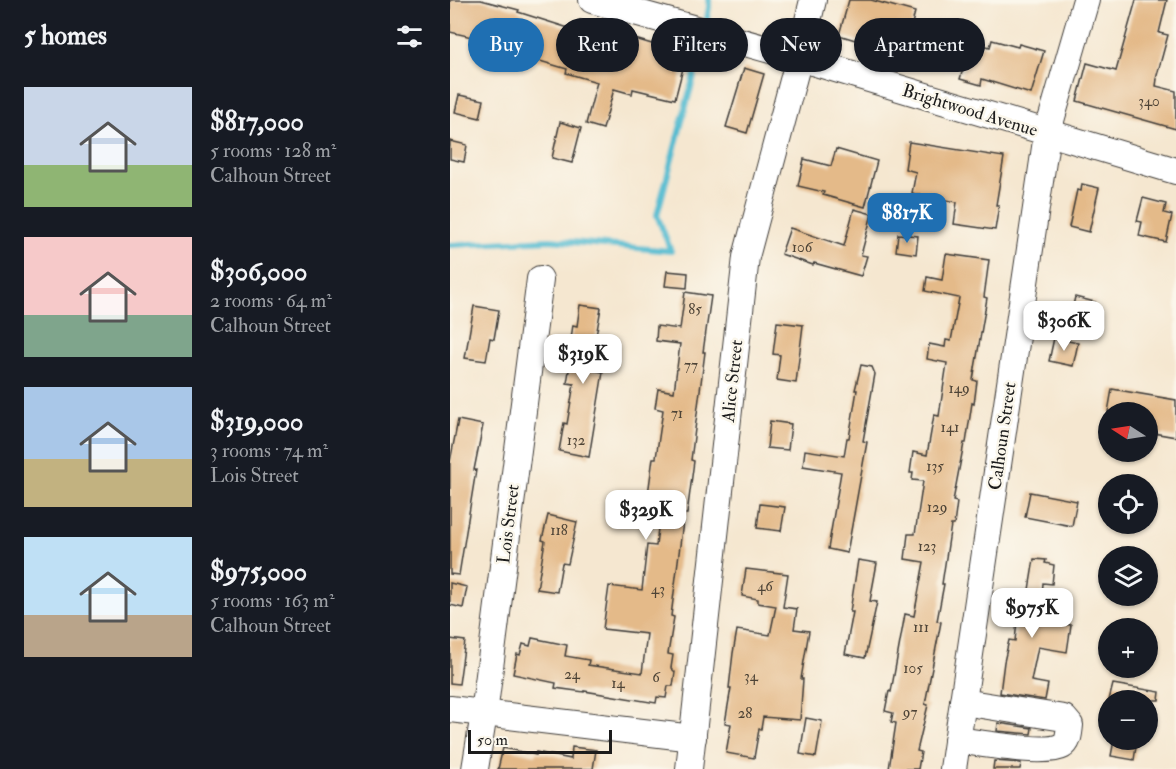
<!DOCTYPE html>
<html lang="en">
<head>
<meta charset="utf-8">
<style>
	:root { --surface:#171b24; --page:#242831; --text:#f1f3f6; --muted:#9ea1a6; --accent:#1f6fb2 }
	body { margin:0; font-family:"IM FELL Double Pica",serif; background:var(--page); color:var(--text); height:100vh; display:flex; flex-direction:column; font-size:22px; white-space:nowrap }
	* { box-sizing:border-box; margin:0 }
	p { font-size:20px; color:var(--muted) }
	.icon { flex:none; width:33px; height:33px; fill:none; stroke:currentColor; stroke-width:2; stroke-linecap:round; stroke-linejoin:round }
	.map { position:relative; flex:1; overflow:hidden }
	.details { display:flex; flex-direction:column; background:var(--surface); width:450px }
	.details>* { flex:none }
	.top-card { position:absolute; left:18px; top:18px; width:570px; height:54px; display:flex; gap:12px }
	.needle { width:39px; rotate:282deg }
	.tools { position:absolute; left:648px; top:402px; display:grid; gap:12px }
	.tools a { display:grid; place-items:center; width:60px; height:60px; border-radius:50%; background:var(--surface); box-shadow:0 2px 4px #0004; font-size:30px }
	.scale { position:absolute; left:18px; bottom:15px; width:144px; box-sizing:border-box; padding-left:6px; border:3px solid #1c1c1c; border-top:0; font-size:16px; line-height:21px; white-space:nowrap; color:#1c1c1c; -webkit-text-stroke:4px #fbf7ec; paint-order:stroke }
	.price { position:absolute; translate:-50% -51px; padding:0 14px; border-radius:12px; background:#fff; color:#222; font-size:20px; line-height:39px; filter:drop-shadow(0 2px 3px #0008) }
	.price::after { content:''; position:absolute; left:50%; top:36px; width:18px; height:14px; margin-left:-9px; background:inherit; clip-path:polygon(0 0,100% 0,50% 100%) }
	.price.selected { background:var(--accent); color:#fff }
	ul { padding:0; list-style:none }
	li { display:flex; align-items:center; gap:18px; height:150px; padding:0 24px }
	li span { display:grid; place-items:center; flex:none; width:168px; height:120px; border-radius:0px; color:#555 }
	li>.icon { margin-inline-start:auto }
	span .icon { width:72px; height:72px; fill:#fffc; stroke-width:1 }
	li b { font-size:26px }
	h2 { display:flex; justify-content:space-between; align-items:center; height:72px; padding:0 24px; font-size:26px }
	.tag { padding:0 21px; border-radius:27px; background:var(--surface); box-shadow:0 2px 4px #0004; font-size:21px; line-height:54px }
	.tag.selected { background:var(--accent); color:#fff }
	main { display:flex; flex:1; min-height:0 }
	.map>svg:first-child { display:block }
	.lines { fill:none; stroke-linecap:round; stroke-linejoin:round }
	.stream { stroke:#53bbd0; stroke-width:6 }
	.building { fill:#e4ba89 }
	.minor-casing { stroke:#3d3a37; stroke-width:28 }
	.minor { stroke:#fff; stroke-width:26 }
	.labels { text-anchor:middle; stroke-width:5; stroke-linejoin:round; paint-order:stroke }
	.number-label { font-size:15px; fill:#4e4437 }
	.street-label { font-size:18px; fill:#1c1c1c; stroke:#fbf7ec }
</style>
</head>
<body>
<main>
<section class="details">
<h2>5 homes<svg class="icon" aria-label="filters" viewBox="0 0 24 24"><path d="M4 7h16M4 17h16"/><circle cx="9" cy="7" r="2"/><circle cx="15" cy="17" r="2"/></svg></h2>
<ul>
<li><span style="background:linear-gradient(#c9d6e8 65%,#8fb573 0)"><svg class="icon" aria-label="home" viewBox="0 0 24 24"><path d="M3 11l9-7 9 7M6 9v11h12V9"/></svg></span><div><b>$817,000</b><p>5 rooms · 128 m²</p><p>Calhoun Street</p></div></li>
<li><span style="background:linear-gradient(#f6c9c9 65%,#7fa58c 0)"><svg class="icon" aria-label="home" viewBox="0 0 24 24"><path d="M3 11l9-7 9 7M6 9v11h12V9"/></svg></span><div><b>$306,000</b><p>2 rooms · 64 m²</p><p>Calhoun Street</p></div></li>
<li><span style="background:linear-gradient(#a9c7e8 60%,#c2b280 0)"><svg class="icon" aria-label="home" viewBox="0 0 24 24"><path d="M3 11l9-7 9 7M6 9v11h12V9"/></svg></span><div><b>$319,000</b><p>3 rooms · 74 m²</p><p>Lois Street</p></div></li>
<li><span style="background:linear-gradient(#bfe0f5 65%,#b9a48a 0)"><svg class="icon" aria-label="home" viewBox="0 0 24 24"><path d="M3 11l9-7 9 7M6 9v11h12V9"/></svg></span><div><b>$975,000</b><p>5 rooms · 163 m²</p><p>Calhoun Street</p></div></li>
</ul>
</section>
<div class="map">
<svg width="726" height="769" viewBox="0 0 726 769">
	<rect width="100%" height="100%" fill="#fbf7ec"/>
	<filter id="ink" filterUnits="userSpaceOnUse"><feTurbulence type="fractalNoise" baseFrequency=".0167" numOctaves="2"/><feDisplacementMap in="SourceGraphic" scale="12" xChannelSelector="R" yChannelSelector="G"/><feConvolveMatrix kernelMatrix="1 2 1 2 8 2 1 2 1" color-interpolation-filters="sRGB"/></filter>
	<filter id="wash" filterUnits="userSpaceOnUse"><feTurbulence type="fractalNoise" baseFrequency=".008" numOctaves="4" result="noise"/><feDisplacementMap in="SourceGraphic" scale="24" xChannelSelector="R" yChannelSelector="G"/><feGaussianBlur stdDeviation="1.35" result="paint"/><feColorMatrix in="noise" values="0 0 0 0 0 0 0 0 0 0 0 0 0 0 0 0 0 1.4 0 .05"/><feComposite in="paint" operator="in"/></filter>
	<g filter="url(#wash)">
		<rect width="100%" height="100%" fill="#f5e7d0"/>
		<g class="lines">
			<g class="stream">
				<path d="M 256,25 L 259,7 L 259,0"/>
				<path d="M 0,245 L 100,240 L 221,251 L 207,215 L 254,38"/>
			</g>
		</g>
		<g id="blocks">
			<g class="building">
				<path d="M 0,0 L 31,0 L 69,10 L 68,12 L 128,31 L 130,20 L 155,27 L 153,35 L 184,44 L 185,39 L 212,47 L 213,43 L 238,49 L 225,99 L 183,89 L 182,94 L 164,89 L 153,129 L 136,124 L 147,82 L 116,73 L 117,69 L 73,56 L 74,53 L 34,43 L 35,40 L 0,32 Z"/>
				<path d="M 399,0 L 421,0 L 465,12 L 454,55 L 389,35 Z"/>
				<path d="M 686,0 L 717,0 L 709,33 L 718,35 L 706,79 L 707,79 L 706,86 L 726,91 L 726,129 L 627,101 L 637,63 L 666,71 Z"/>
				<path d="M 542,40 L 568,47 L 569,44 L 594,51 L 581,94 L 532,79 L 531,85 L 510,79 L 521,42 L 540,47 Z"/>
				<path d="M 294,68 L 314,74 L 297,133 L 276,127 Z"/>
				<path d="M 9,95 L 34,100 L 30,118 L 5,112 Z"/>
				<path d="M 110,122 L 131,128 L 122,163 L 102,158 Z"/>
				<path d="M 0,141 L 17,145 L 14,162 L 0,159 Z"/>
				<path d="M 459,142 L 554,157 L 546,205 L 549,205 L 545,230 L 504,224 L 507,202 L 462,193 L 466,172 L 455,169 Z"/>
				<path d="M 386,149 L 427,161 L 415,207 L 373,195 L 374,192 L 348,186 L 354,159 L 381,166 Z"/>
				<path d="M 632,184 L 649,188 L 639,232 L 619,227 L 627,190 L 631,191 Z"/>
				<path d="M 693,198 L 716,204 L 714,213 L 722,215 L 716,242 L 689,236 L 692,222 L 687,221 Z"/>
				<path d="M 404,209 L 422,214 L 411,255 L 417,256 L 411,276 L 364,263 L 363,265 L 331,254 L 340,228 L 394,246 Z"/>
				<path d="M 448,234 L 468,236 L 466,254 L 446,251 Z"/>
				<path d="M 496,254 L 539,260 L 534,297 L 537,298 L 523,380 L 527,381 L 524,404 L 522,403 L 516,443 L 514,443 L 503,501 L 507,502 L 504,525 L 501,525 L 492,584 L 494,584 L 487,621 L 491,622 L 475,704 L 478,705 L 467,751 L 471,752 L 468,769 L 439,769 L 446,723 L 441,722 L 443,713 L 435,711 L 439,691 L 441,692 L 455,614 L 464,616 L 474,562 L 455,559 L 458,534 L 465,534 L 473,481 L 462,480 L 463,473 L 460,473 L 463,452 L 477,455 L 484,415 L 489,416 L 497,363 L 477,359 L 479,344 L 495,347 L 496,340 L 501,341 L 509,298 L 475,291 L 477,277 L 492,280 Z"/>
				<path d="M 217,271 L 238,273 L 237,288 L 215,286 Z"/>
				<path d="M 235,292 L 261,296 L 253,352 L 255,352 L 241,460 L 244,461 L 237,514 L 234,514 L 221,616 L 224,617 L 218,654 L 223,655 L 221,668 L 225,672 L 223,686 L 218,686 L 216,698 L 207,697 L 206,703 L 134,691 L 134,692 L 105,688 L 106,683 L 63,674 L 67,654 L 70,655 L 73,644 L 80,646 L 82,638 L 117,645 L 115,656 L 139,660 L 138,665 L 192,673 L 197,634 L 153,629 L 159,586 L 192,590 L 197,545 L 206,546 L 210,511 L 196,509 L 203,458 L 206,458 L 213,410 L 205,408 L 208,389 L 224,392 L 230,344 L 206,341 L 207,326 L 230,329 Z"/>
				<path d="M 625,297 L 645,302 L 640,323 L 620,318 Z"/>
				<path d="M 130,305 L 151,308 L 140,370 L 153,372 L 139,457 L 109,451 L 114,423 L 117,424 L 124,384 L 117,383 L 122,352 L 119,352 L 123,325 L 127,326 Z"/>
				<path d="M 24,306 L 49,310 L 44,339 L 40,338 L 36,361 L 15,358 Z"/>
				<path d="M 327,322 L 353,325 L 346,383 L 327,380 L 330,355 L 323,354 Z"/>
				<path d="M 604,338 L 628,343 L 623,366 L 599,361 Z"/>
				<path d="M 411,365 L 422,367 L 425,374 L 413,441 L 417,442 L 397,553 L 378,549 L 391,472 L 353,466 L 355,450 L 394,456 L 397,438 L 399,438 L 407,390 L 405,390 Z"/>
				<path d="M 662,389 L 726,400 L 726,437 L 698,432 L 698,412 L 658,412 Z"/>
				<path d="M 8,420 L 33,425 L 24,470 L 26,470 L 9,575 L 0,574 L 0,462 Z"/>
				<path d="M 320,421 L 341,424 L 338,450 L 317,448 Z"/>
				<path d="M 580,492 L 627,501 L 622,526 L 575,517 Z"/>
				<path d="M 310,504 L 335,507 L 331,531 L 307,528 Z"/>
				<path d="M 98,515 L 127,522 L 118,564 L 112,563 L 107,592 L 87,589 L 95,541 L 92,540 Z"/>
				<path d="M 584,559 L 596,560 L 595,563 L 604,565 L 602,584 L 593,583 L 590,621 L 621,625 L 617,652 L 588,647 L 581,681 L 598,684 L 595,700 L 550,693 L 554,662 L 559,640 L 565,641 L 569,601 L 577,602 Z"/>
				<path d="M 408,560 L 427,563 L 420,601 L 427,602 L 415,658 L 395,654 L 403,612 L 400,612 Z"/>
				<path d="M 296,569 L 338,574 L 333,607 L 347,609 L 344,629 L 359,631 L 351,679 L 353,679 L 350,720 L 313,717 L 311,729 L 309,729 L 304,758 L 276,753 L 281,724 L 275,723 L 281,688 L 279,688 L 283,653 L 287,630 L 320,635 L 326,606 L 308,603 L 308,599 L 292,596 Z"/>
				<path d="M 0,583 L 17,587 L 13,608 L 0,605 Z"/>
				<path d="M 0,639 L 15,641 L 9,684 L 0,683 Z"/>
				<path d="M 663,684 L 710,692 L 709,700 L 659,700 Z"/>
				<path d="M 356,718 L 372,721 L 366,757 L 350,754 Z"/>
				<path d="M 548,723 L 582,728 L 581,734 L 547,731 Z"/>
				<path d="M 664,740 L 687,740 L 684,760 L 661,756 Z"/>
				<path d="M 122,747 L 146,750 L 143,769 L 48,769 L 53,748 L 86,755 L 86,752 L 121,759 Z"/>
				<path d="M 544,761 L 571,763 L 570,769 L 543,769 Z"/>
			</g>
		</g>
	</g>
	<g filter="url(#ink)">
		<use href="#blocks" fill-opacity="0" stroke="#3d3a37" stroke-width="1.5"/>
		<g class="lines">
			<defs>
				<g id="minor">
					<path d="M 142,0 L 349,58 L 726,171"/>
					<path d="M 0,709 L 243,738"/>
					<path d="M 507,740 C 528,743 596,755 612,746 C 619,742 619,733 620,725 L 614,718 L 513,702"/>
					<path d="M 25,769 L 34,714 L 90,279"/>
					<path d="M 239,769 L 296,257 L 349,58 L 363,0"/>
					<path d="M 503,769 L 597,134 L 636,0"/>
				</g>
			</defs>
			<use href="#minor" class="minor-casing"/>
			<use href="#minor" class="minor"/>
		</g>
	</g>
	<g class="labels">
		<g class="number-label">
			<text x="699" y="106">340</text>
			<text x="352" y="252">106</text>
			<text x="245" y="314">85</text>
			<text x="241" y="370">77</text>
			<text x="509" y="393">149</text>
			<text x="227" y="418">71</text>
			<text x="500" y="432">141</text>
			<text x="126" y="445">132</text>
			<text x="485" y="471">135</text>
			<text x="487" y="512">129</text>
			<text x="109" y="535">118</text>
			<text x="477" y="551">123</text>
			<text x="315" y="591">46</text>
			<text x="208" y="594">43</text>
			<text x="471" y="632">111</text>
			<text x="463" y="673">105</text>
			<text x="122" y="679">24</text>
			<text x="301" y="681">34</text>
			<text x="206" y="682">6</text>
			<text x="168" y="688">14</text>
			<text x="460" y="717">97</text>
			<text x="295" y="718">28</text>
		</g>
		<g class="street-label">
			<text transform="translate(520 110) rotate(17)" y="6">Brightwood Avenue</text>
			<text transform="translate(282 381) rotate(-84)" y="6">Alice Street</text>
			<text transform="translate(552 436) rotate(-82)" y="6">Calhoun Street</text>
			<text transform="translate(58 524) rotate(-83)" y="6">Lois Street</text>
		</g>
	</g>
</svg>
<div class="tools">
<a><svg class="needle" viewBox="-14 -14 28 28"><path d="M0-13l5 13h-10z" fill="#e53935"/><path d="M0 13l5-13h-10z" fill="#9ea1a6"/></svg></a>
<a><svg class="icon" aria-label="locate" viewBox="0 0 24 24"><circle cx="12" cy="12" r="6"/><path d="M12 2v4M12 18v4M2 12h4M18 12h4"/></svg></a>
<a><svg class="icon" aria-label="layers" viewBox="0 0 24 24"><path d="M12 4l9 5-9 5-9-5zM3 14l9 5 9-5"/></svg></a>
<a>+</a>
<a>−</a>
</div>
<div class="scale">50 m</div>
<b class="price selected" style="left:457px;top:244px">$817K</b>
<b class="price" style="left:614px;top:352px">$306K</b>
<b class="price" style="left:133px;top:385px">$319K</b>
<b class="price" style="left:196px;top:541px">$329K</b>
<b class="price" style="left:582px;top:639px">$975K</b>
<div class="top-card">
<a class="tag selected">Buy</a>
<a class="tag">Rent</a>
<a class="tag">Filters</a>
<a class="tag">New</a>
<a class="tag">Apartment</a>
</div>
</div>
</main>
</body>
</html>
